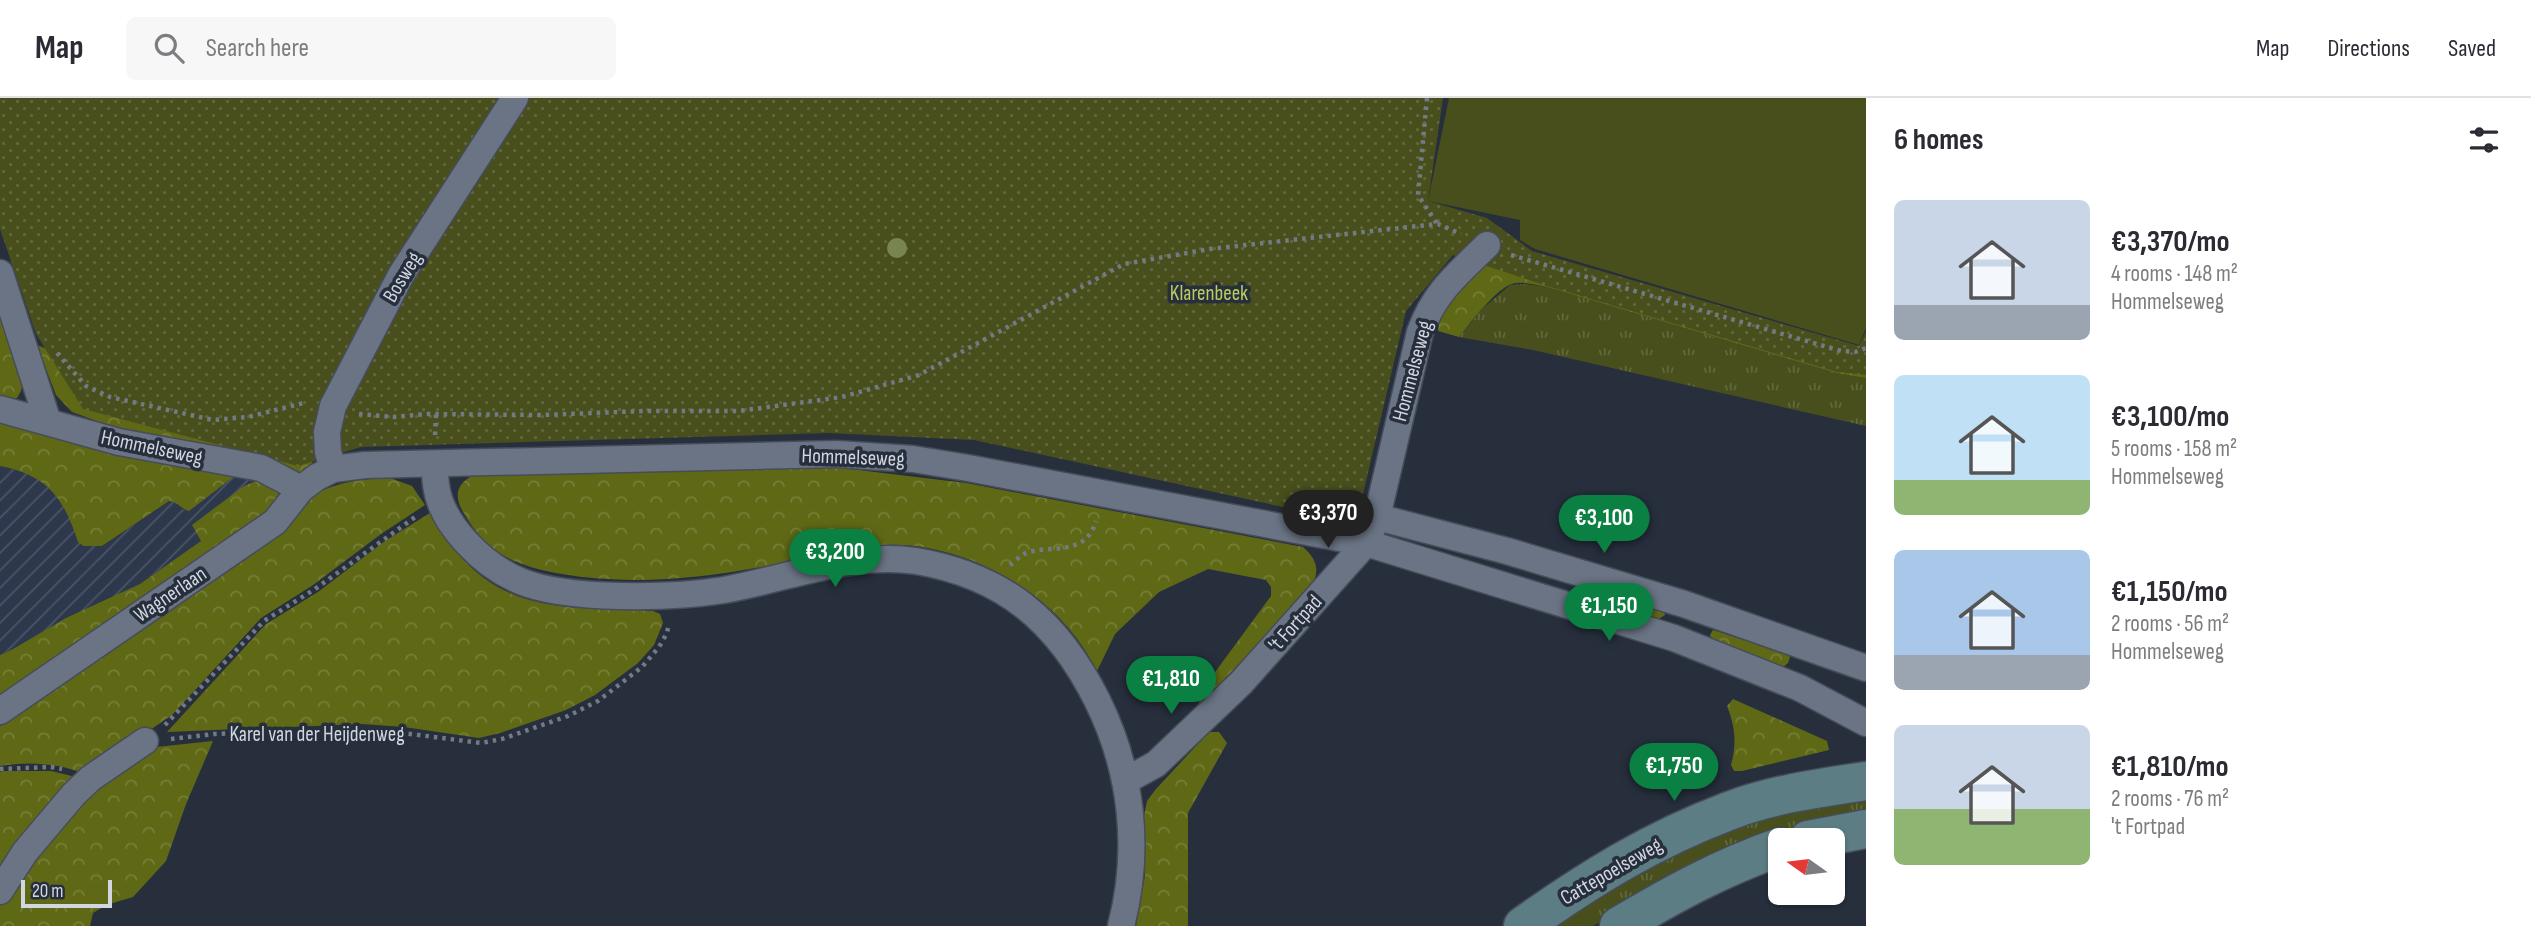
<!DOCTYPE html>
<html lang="en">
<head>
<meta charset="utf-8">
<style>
	:root { --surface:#fff; --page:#f7f7f7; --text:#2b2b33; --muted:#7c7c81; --line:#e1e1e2; --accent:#0b8043 }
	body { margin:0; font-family:"Sofia Sans Condensed",sans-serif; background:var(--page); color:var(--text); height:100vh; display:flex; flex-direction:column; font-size:26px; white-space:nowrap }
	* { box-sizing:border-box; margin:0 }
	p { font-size:23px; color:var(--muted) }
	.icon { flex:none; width:38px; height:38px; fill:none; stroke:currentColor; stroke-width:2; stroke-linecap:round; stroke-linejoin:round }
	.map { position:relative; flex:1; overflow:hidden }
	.sheet { display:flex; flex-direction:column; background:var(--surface); width:665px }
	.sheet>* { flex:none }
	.needle { width:46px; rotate:284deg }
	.tools { position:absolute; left:1768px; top:730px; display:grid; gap:14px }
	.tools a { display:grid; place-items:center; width:77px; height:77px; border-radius:10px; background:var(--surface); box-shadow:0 2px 5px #0004; font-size:35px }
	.scale { position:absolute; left:21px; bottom:18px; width:91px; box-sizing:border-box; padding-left:7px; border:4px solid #d1d6e0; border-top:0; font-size:19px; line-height:24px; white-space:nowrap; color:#d1d6e0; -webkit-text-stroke:5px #272f3d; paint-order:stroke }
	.price { position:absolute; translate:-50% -60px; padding:0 16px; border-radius:24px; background:var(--accent); color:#fff; font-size:23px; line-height:46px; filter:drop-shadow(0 2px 4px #0008) }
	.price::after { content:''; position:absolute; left:50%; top:42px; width:21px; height:16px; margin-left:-10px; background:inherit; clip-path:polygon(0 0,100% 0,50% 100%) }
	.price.current { background:#222; color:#fff }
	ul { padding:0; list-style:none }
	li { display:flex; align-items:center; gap:21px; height:175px; padding:0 28px }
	li span { display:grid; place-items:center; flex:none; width:196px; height:140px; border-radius:10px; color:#555 }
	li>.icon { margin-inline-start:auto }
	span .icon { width:84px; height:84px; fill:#fffc; stroke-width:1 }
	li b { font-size:30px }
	h2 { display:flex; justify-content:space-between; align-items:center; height:84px; padding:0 28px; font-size:30px }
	header { display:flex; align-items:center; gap:42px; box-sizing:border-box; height:98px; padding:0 35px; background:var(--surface); border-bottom:2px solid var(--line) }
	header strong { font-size:33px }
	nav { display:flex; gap:38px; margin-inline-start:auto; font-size:24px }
	.search { width:490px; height:63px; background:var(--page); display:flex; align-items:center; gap:18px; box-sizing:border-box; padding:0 24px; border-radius:10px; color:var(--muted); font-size:26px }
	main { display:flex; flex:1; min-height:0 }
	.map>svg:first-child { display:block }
	.industrial { fill:url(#industrial-furrows) }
	.grass { fill:url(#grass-tufts) }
	.forest { fill:url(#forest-crowns) }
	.park { fill:url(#park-dots) }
	.pitch { fill:#484f1c }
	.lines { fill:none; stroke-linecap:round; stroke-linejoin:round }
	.street-casing { stroke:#464c59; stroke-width:29 }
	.secondary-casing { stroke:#464c59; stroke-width:41 }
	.path { stroke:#737a86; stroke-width:4.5; stroke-dasharray:3.5 5; stroke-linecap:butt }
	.street { stroke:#6a7484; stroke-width:26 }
	.secondary { stroke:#5d7d84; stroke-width:38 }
	.tree { fill:#798550 }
	.labels { text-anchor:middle; stroke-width:7; stroke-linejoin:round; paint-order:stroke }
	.street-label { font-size:21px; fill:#d1d6e0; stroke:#272f3d }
	.park-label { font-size:21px; fill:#bccc60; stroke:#272f3d }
</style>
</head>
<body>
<header>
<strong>Map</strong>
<div class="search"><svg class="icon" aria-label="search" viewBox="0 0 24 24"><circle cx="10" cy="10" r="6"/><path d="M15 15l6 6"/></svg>Search here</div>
<nav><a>Map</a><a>Directions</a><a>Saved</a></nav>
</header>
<main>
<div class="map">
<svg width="1866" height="828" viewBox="0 0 1866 828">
	<defs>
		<pattern id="industrial-furrows" width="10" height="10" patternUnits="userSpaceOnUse" patternTransform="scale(1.75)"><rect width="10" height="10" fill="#2d384c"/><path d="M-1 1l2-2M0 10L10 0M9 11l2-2" fill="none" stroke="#4a5466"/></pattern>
		<pattern id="grass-tufts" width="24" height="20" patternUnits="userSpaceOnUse" patternTransform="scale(1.75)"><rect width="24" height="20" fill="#484f1c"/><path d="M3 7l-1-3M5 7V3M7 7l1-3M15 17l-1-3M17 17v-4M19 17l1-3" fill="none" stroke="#61683d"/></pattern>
		<pattern id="forest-crowns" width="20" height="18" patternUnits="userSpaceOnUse" patternTransform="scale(1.75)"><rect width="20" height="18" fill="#5f6915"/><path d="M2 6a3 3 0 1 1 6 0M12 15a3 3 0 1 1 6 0" fill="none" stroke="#757e37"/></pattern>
		<pattern id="park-dots" width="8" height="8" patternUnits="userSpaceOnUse" patternTransform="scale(1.75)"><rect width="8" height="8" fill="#484f1c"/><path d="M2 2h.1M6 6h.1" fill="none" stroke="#61683d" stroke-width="1.8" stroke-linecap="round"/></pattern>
	</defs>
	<rect width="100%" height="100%" fill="#272f3d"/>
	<path class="industrial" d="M 0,368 L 35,377 L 56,395 L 72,424 L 78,444 L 103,448 L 169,403 L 176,404 L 184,412 L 231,377 L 259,382 L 192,427 L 201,443 L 140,486 L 0,557 Z"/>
	<g class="grass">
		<path d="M 1526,186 L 1547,189 L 1836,275 L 1866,280 L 1866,328 L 1533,252 L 1459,239 L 1482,211 L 1510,187 Z"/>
		<path d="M 1866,695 L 1866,718 L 1824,724 L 1776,736 L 1615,814 L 1593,828 L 1545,828 L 1717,729 Z"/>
	</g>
	<g class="forest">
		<path d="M 1490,164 L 1866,255 L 1866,280 L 1836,275 L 1547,189 C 1536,187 1520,182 1509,187 C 1493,195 1470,225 1459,239 L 1435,232 C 1446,203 1466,184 1490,164 Z"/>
		<path d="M 0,209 L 23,284 L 21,293 L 17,300 L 9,302 L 0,299 Z"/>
		<path d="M 37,247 L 313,360 C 312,371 305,375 295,374 L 119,331 L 72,314 L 56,297 Z"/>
		<path d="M 0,324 L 117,358 L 231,377 L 232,380 L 189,413 C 181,411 178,404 169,403 L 102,448 L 84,448 L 78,444 C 64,400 47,377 0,368 Z"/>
		<path d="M 833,369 L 966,385 L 1303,449 C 1319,463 1320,475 1309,492 L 1196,611 L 1210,581 L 1271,498 L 1271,489 L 1266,482 L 1208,471 L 1159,494 L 1115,536 L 1097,573 C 1064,508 1000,464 928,450 C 874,440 825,456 772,467 C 702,480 633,488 562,476 C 528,470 496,461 475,432 C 460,411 445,391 475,376 L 717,370 Z"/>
		<path d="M 390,380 L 412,388 L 425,407 L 381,436 L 313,487 L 261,520 L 172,617 L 85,676 C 60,665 27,663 0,668 L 0,628 L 315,396 C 340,383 363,381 390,380 Z"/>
		<path d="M 259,382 L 274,386 C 281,398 280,402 271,412 L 0,599 L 0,557 L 13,551 L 66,520 L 140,486 L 201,443 L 192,427 L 244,388 Z"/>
		<path d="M 430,415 C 489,517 548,508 653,513 L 660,516 L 663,525 L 654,547 L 638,565 L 595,597 L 566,612 L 500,635 L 479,640 L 404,629 L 362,626 L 167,634 L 266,526 L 318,494 L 385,443 Z"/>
		<path d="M 1591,491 L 1663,511 L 1665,517 L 1657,522 L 1592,498 L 1590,495 Z"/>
		<path d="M 1713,532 L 1787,556 L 1790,559 L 1788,565 L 1783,569 L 1712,542 L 1710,537 Z"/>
		<path d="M 1733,601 L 1827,643 L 1829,652 L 1742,673 L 1734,673 L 1731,667 C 1737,646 1735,628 1727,608 Z"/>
		<path d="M 1209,634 L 1219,634 L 1227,645 L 1188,715 L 1188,828 L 1136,828 L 1145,777 L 1144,718 L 1147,703 L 1156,691 Z"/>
		<path d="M 213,643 L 186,706 L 166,763 L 133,799 L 106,807 L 93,815 L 90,828 L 0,828 L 0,807 L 4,800 L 78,701 L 147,650 Z"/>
		<path d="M 3,673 L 51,673 L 80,680 L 0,780 L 0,674 Z"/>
	</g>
	<path class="park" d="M 0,0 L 1443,0 L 1428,103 L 1487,120 L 1532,153 L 1859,248 L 1866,233 L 1866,277 L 1837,274 L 1547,188 L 1453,157 L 1406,213 L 1359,413 L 1334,420 L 974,342 L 828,335 L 361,349 L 298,368 L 83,311 L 36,236 L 0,131 Z"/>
	<path class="pitch" d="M 1449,0 L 1866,0 L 1866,230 L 1859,247 L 1535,151 L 1520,142 L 1520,122 L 1428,103 Z"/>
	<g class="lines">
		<defs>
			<g id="street">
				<path d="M 0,175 L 48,324"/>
				<path d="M 0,311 L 119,344 L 261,370 L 301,391"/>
				<path d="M 435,366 C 435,373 435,380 436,387 C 441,427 484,468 520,483 C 567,503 674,500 724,492 C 787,481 851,453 916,463 C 1005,478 1058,524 1097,602 C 1132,672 1141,752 1121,828"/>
				<path d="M 333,371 L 328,354 L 327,334 L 333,308 L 401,177 L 515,0"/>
				<path d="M 1377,419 L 1507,453 L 1684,506 L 1866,570"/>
				<path d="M 0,613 L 275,424 L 301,391 L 317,379 L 333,371 L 365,367 L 837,356 L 913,361 L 968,370 L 1366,445 L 1674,540 L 1800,590 L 1866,625"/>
				<path d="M 1125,683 L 1156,666 L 1241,585 L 1366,445 L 1377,419 L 1420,234 C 1435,193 1457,177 1487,147"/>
				<path d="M 0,793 L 25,754 L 74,696 L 91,680 L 145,643"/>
			</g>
			<g id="secondary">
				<path d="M 1808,742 L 1866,731"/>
				<path d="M 1523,828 C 1589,781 1652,742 1729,713 C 1773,696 1820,690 1866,683"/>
				<path d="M 1619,828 C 1673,796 1720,770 1780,749"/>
			</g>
		</defs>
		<use href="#street" class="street-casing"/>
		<use href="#secondary" class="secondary-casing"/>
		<g class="path">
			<path d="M 1427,0 L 1418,97 L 1437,126"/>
			<path d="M 1511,157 L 1841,253 L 1855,254 L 1866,250"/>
			<path d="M 57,255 L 86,288 L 110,299 L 213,322 L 248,319 L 307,304"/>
			<path d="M 359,316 L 393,319 L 428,316 L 542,317 L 644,313 L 739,313 L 842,299 L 919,277 L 1124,166 L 1210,151 L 1418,128 L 1438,126 L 1461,136"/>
			<path d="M 435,337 L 436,316"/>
			<path d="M 1010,467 C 1014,464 1019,459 1024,456 C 1047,445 1085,461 1096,423"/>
			<path d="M 165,627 L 264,523 L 315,491 L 418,417"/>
			<path d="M 171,641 L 214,636 L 317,632 L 403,635 L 481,645 L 502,641 L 568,618 L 598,603 L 642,569 L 659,549 L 667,535 L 669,525"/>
			<path d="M 0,671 L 51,669 L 62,671"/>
		</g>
		<use href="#street" class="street"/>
		<use href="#secondary" class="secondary"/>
	</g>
	<circle class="tree" cx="897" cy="150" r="10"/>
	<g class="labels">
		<g class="street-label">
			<text transform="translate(402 179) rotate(-59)" y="7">Bosweg</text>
			<text transform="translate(1412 273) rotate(-75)" y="7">Hommelseweg</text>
			<text transform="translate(152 349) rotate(12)" y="7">Hommelseweg</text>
			<text transform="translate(853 359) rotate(2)" y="7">Hommelseweg</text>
			<text transform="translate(170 496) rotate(-34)" y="7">Wagnerlaan</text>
			<text transform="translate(1295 525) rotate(-48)" y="7">'t Fortpad</text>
			<text x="317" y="643">Karel van der Heijdenweg</text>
			<text transform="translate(1611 773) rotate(-30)" y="7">Cattepoelseweg</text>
		</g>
		<g class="park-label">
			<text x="1209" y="202">Klarenbeek</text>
		</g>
	</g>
</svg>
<div class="tools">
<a><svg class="needle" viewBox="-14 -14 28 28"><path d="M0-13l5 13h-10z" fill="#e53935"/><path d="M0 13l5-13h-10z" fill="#7c7c81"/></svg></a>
</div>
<div class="scale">20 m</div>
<b class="price current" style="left:1328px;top:452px">€3,370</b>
<b class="price" style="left:1604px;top:457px">€3,100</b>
<b class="price" style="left:835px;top:491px">€3,200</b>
<b class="price" style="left:1609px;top:545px">€1,150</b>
<b class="price" style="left:1171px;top:618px">€1,810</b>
<b class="price" style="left:1674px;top:705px">€1,750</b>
</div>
<section class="sheet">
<h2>6 homes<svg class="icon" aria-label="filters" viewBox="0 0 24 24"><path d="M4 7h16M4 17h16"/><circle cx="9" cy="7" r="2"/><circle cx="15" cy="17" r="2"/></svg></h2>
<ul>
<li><span style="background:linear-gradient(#c9d6e8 75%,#9aa5b1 0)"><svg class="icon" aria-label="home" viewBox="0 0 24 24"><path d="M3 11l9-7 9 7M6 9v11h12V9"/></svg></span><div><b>€3,370/mo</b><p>4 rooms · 148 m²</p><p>Hommelseweg</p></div></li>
<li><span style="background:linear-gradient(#bfe0f5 75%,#8fb573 0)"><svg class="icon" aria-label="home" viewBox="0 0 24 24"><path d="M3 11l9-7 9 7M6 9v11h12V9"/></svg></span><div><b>€3,100/mo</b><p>5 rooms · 158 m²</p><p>Hommelseweg</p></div></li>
<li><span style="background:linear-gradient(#a9c7e8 75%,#9aa5b1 0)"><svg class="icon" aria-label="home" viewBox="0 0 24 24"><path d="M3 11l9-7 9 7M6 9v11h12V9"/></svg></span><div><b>€1,150/mo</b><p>2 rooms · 56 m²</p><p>Hommelseweg</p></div></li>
<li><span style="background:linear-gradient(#c9d6e8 60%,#8fb573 0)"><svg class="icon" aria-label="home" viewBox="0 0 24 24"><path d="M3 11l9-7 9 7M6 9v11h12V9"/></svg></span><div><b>€1,810/mo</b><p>2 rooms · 76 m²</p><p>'t Fortpad</p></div></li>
</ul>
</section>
</main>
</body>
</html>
